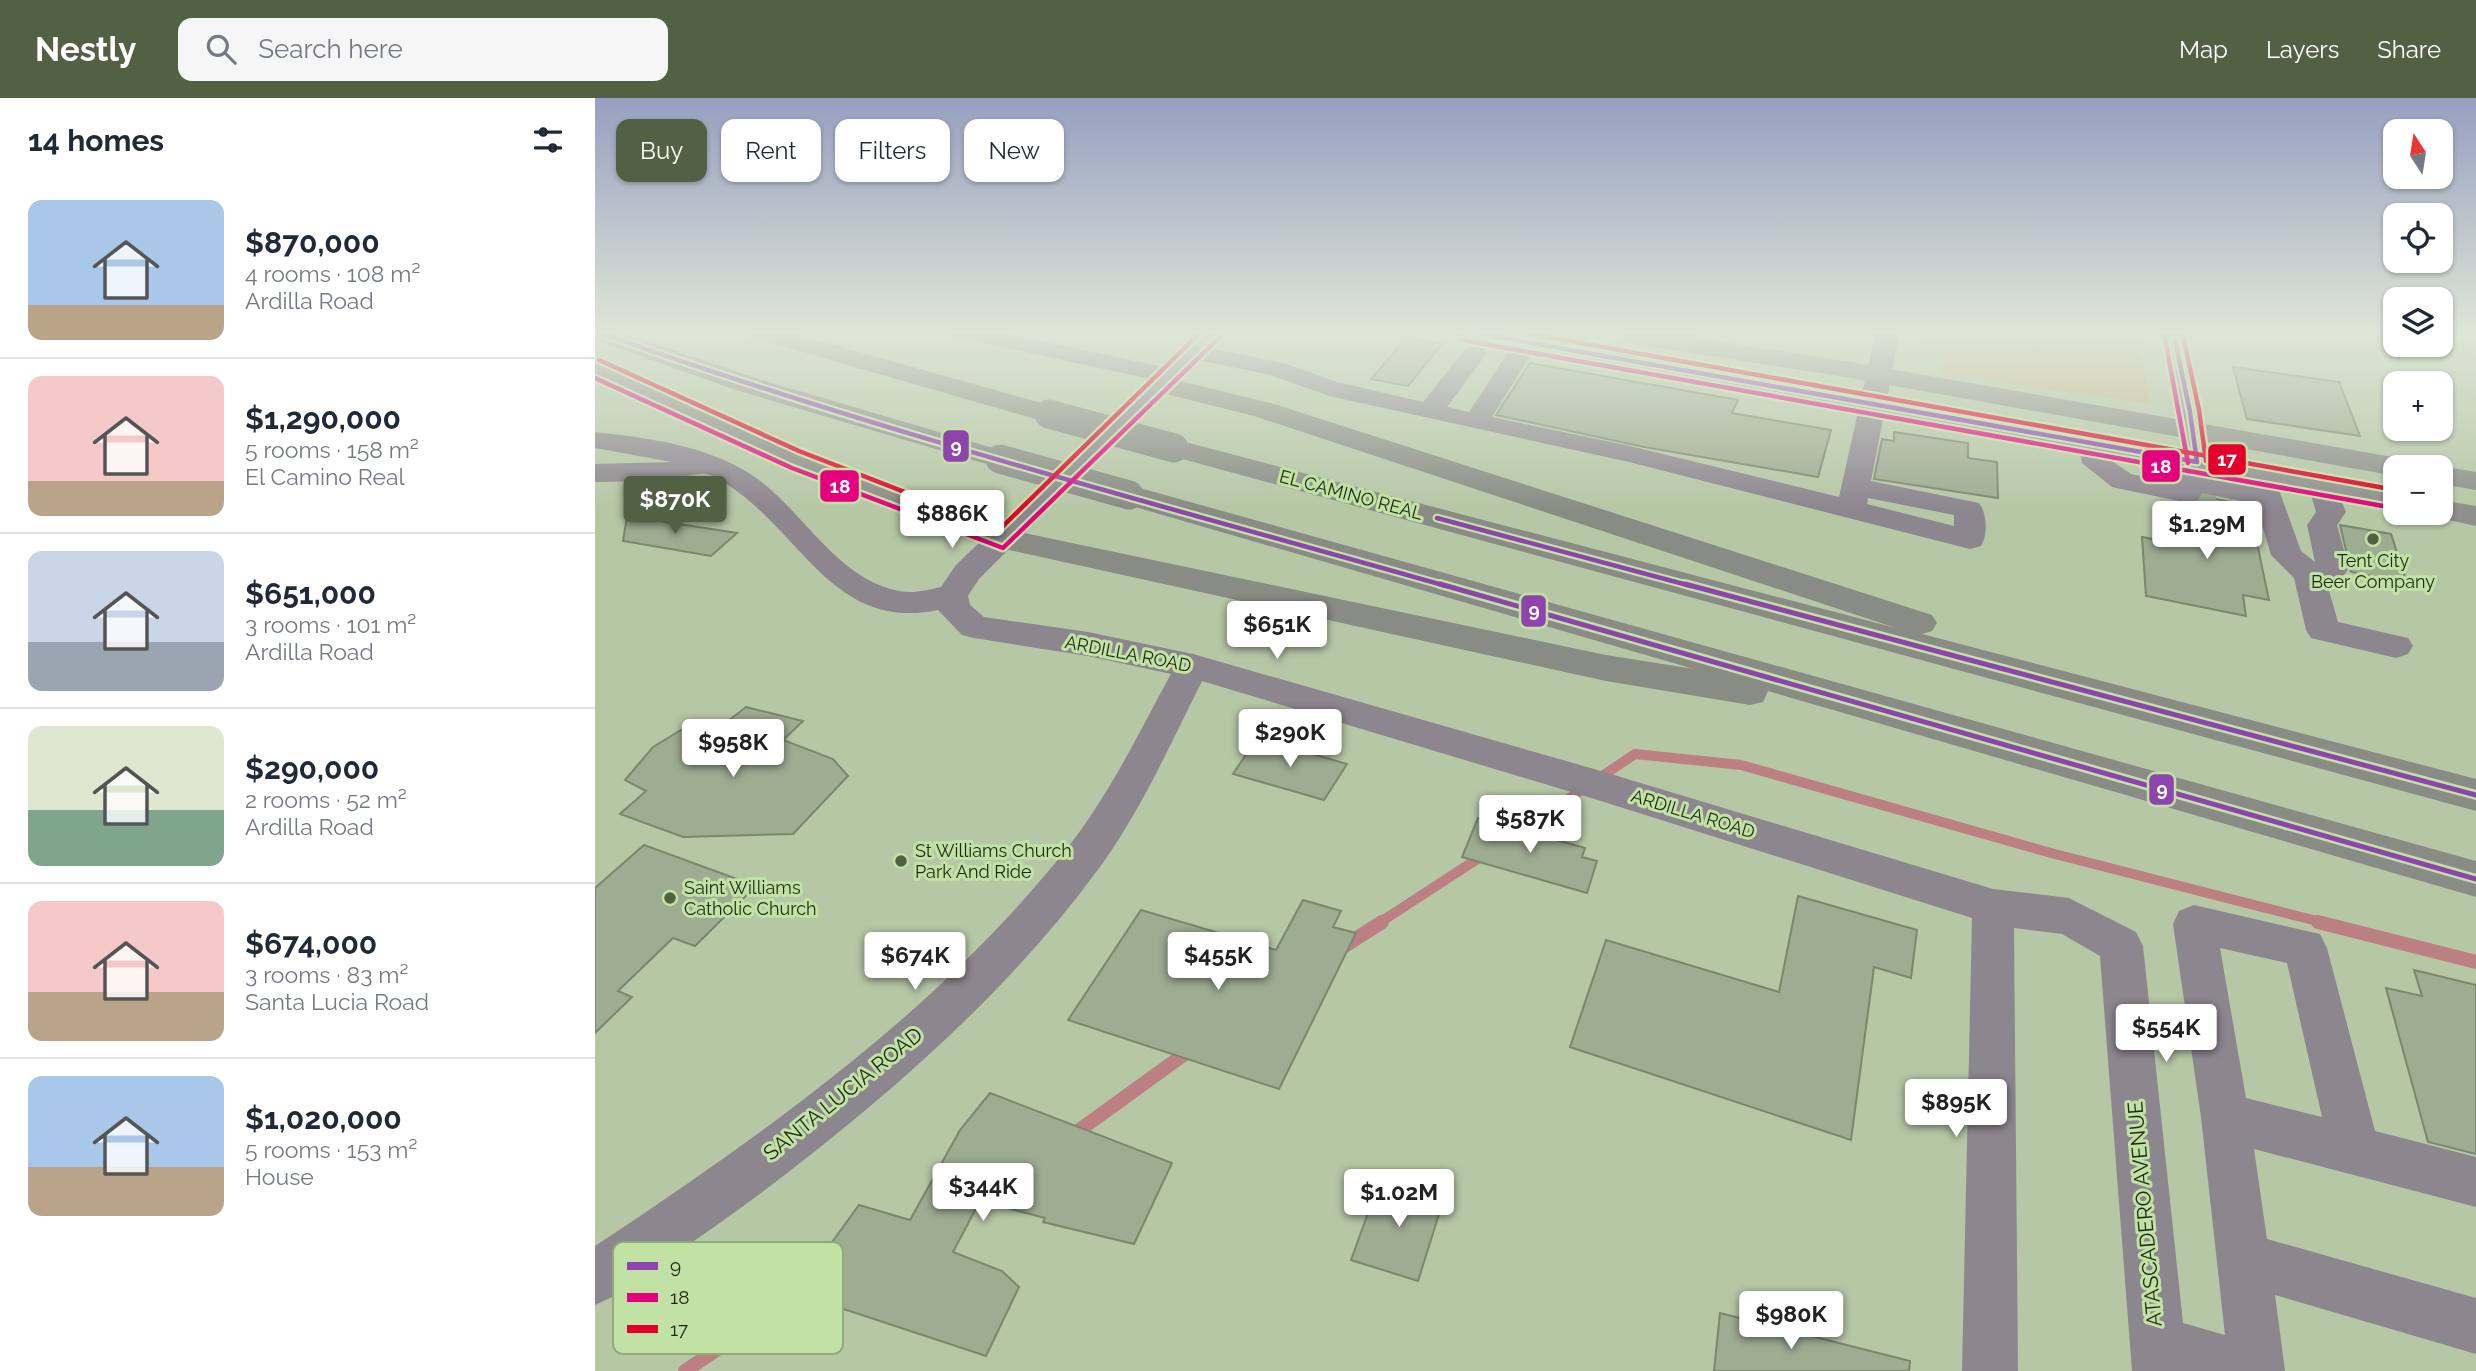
<!DOCTYPE html>
<html lang="en">
<head>
<meta charset="utf-8">
<style>
	:root { --surface:#fff; --page:#f6f6f7; --text:#1f2937; --muted:#747a83; --line:#e0e1e3; --accent:#526044 }
	body { margin:0; font-family:Raleway,sans-serif; background:var(--page); color:var(--text); height:100vh; display:flex; flex-direction:column; font-size:26px; white-space:nowrap }
	* { box-sizing:border-box; margin:0 }
	p { font-size:23px; color:var(--muted) }
	.icon { flex:none; width:38px; height:38px; fill:none; stroke:currentColor; stroke-width:2; stroke-linecap:round; stroke-linejoin:round }
	.map { position:relative; flex:1; overflow:hidden }
	.panel { display:flex; flex-direction:column; background:var(--surface); width:595px }
	.panel>* { flex:none }
	.hud { position:absolute; left:21px; top:21px; width:665px; height:63px; display:flex; gap:14px }
	.needle { width:46px; rotate:348deg }
	.buttons { position:absolute; left:1788px; top:21px; display:grid; gap:14px }
	.buttons a { display:grid; place-items:center; width:70px; height:70px; border-radius:14px; background:var(--surface); box-shadow:0 2px 5px #0004; font-size:35px }
	.price { position:absolute; translate:-50% -60px; padding:0 16px; border-radius:7px; background:#fff; color:#222; font-size:23px; line-height:46px; filter:drop-shadow(0 2px 4px #0008) }
	.price::after { content:''; position:absolute; left:50%; top:42px; width:21px; height:16px; margin-left:-10px; background:inherit; clip-path:polygon(0 0,100% 0,50% 100%) }
	.price.current { background:var(--accent); color:#fff }
	ul { padding:0; list-style:none }
	li { display:flex; align-items:center; gap:21px; height:175px; padding:0 28px }
	li+li { border-top:2px solid var(--line) }
	li span { display:grid; place-items:center; flex:none; width:196px; height:140px; border-radius:14px; color:#555 }
	li>.icon { margin-inline-start:auto }
	span .icon { width:84px; height:84px; fill:#fffc; stroke-width:1 }
	li b { font-size:30px }
	h2 { display:flex; justify-content:space-between; align-items:center; height:84px; padding:0 28px; font-size:30px }
	.tag { padding:0 24px; border-radius:14px; background:var(--surface); box-shadow:0 2px 5px #0004; font-size:24px; line-height:63px }
	.tag.current { background:var(--accent); color:#fff }
	header { display:flex; align-items:center; gap:42px; box-sizing:border-box; height:98px; padding:0 35px; background:var(--accent); color:#fff }
	header strong { font-size:33px }
	nav { display:flex; gap:38px; margin-inline-start:auto; font-size:24px }
	.search { width:490px; height:63px; background:var(--page); display:flex; align-items:center; gap:18px; box-sizing:border-box; padding:0 24px; border-radius:14px; color:var(--muted); font-size:26px }
	main { display:flex; flex:1; min-height:0 }
	.map>svg:first-child { display:block }
	.green { fill:#c7b78c }
	.lines { fill:none; stroke-linecap:round; stroke-linejoin:round }
	.stream-far1 { stroke:#bc8082; stroke-width:10 }
	.stream { stroke:#bc8082; stroke-width:14 }
	.building { fill:#9eac92; stroke:#7b876e; stroke-width:2 }
	.minor-tunnel { stroke:#97a788; stroke-width:28; stroke-dasharray:28 14; stroke-linecap:butt }
	.minor { fill:#8c868f; fill-rule:evenodd }
	.major { fill:#8f908c; fill-rule:evenodd }
	.highway { fill:#898c85; fill-rule:evenodd }
	.highway-bridge { stroke:#898c85; stroke-width:29 }
	.bus-1-far1-casing { stroke:#c2e2a5; stroke-width:9 }
	.bus-1-casing { stroke:#c2e2a5; stroke-width:10 }
	.bus-2-casing { stroke:#c2e2a5; stroke-width:9 }
	.bus-3-casing { stroke:#c2e2a5; stroke-width:9 }
	.bus-1-far1 { stroke:#8e44ad; stroke-width:4.5 }
	.bus-1 { stroke:#8e44ad; stroke-width:5 }
	.bus-2 { stroke:#e5007d; stroke-width:4.5 }
	.bus-3 { stroke:#e4002b; stroke-width:4.5 }
	.poi-dot { fill:#526044; stroke:#c2e2a5; stroke-width:2.5 }
	.labels { text-anchor:middle; stroke-width:6; stroke-linejoin:round; paint-order:stroke }
	.street-label { font-size:18px; fill:#1c2810; stroke:#c2e2a5 }
	.poi-label { font-size:18px; fill:#1c2810; stroke:#c2e2a5; text-anchor:start }
	.near-street-label { font-size:21px; fill:#1c2810; stroke:#c2e2a5 }
	.key { fill:#c2e2a5; stroke:#90aa78; stroke-width:2 }
	.key-label { font-size:19px; fill:#1c2810 }
	.line-badge { stroke:#c2e2a5; stroke-width:2.5 }
	.badge-label { font-size:19px; text-anchor:middle; font-weight:bold; fill:#fff }
</style>
</head>
<body>
<header>
<strong>Nestly</strong>
<div class="search"><svg class="icon" aria-label="search" viewBox="0 0 24 24"><circle cx="10" cy="10" r="6"/><path d="M15 15l6 6"/></svg>Search here</div>
<nav><a>Map</a><a>Layers</a><a>Share</a></nav>
</header>
<main>
<section class="panel">
<h2>14 homes<svg class="icon" aria-label="filters" viewBox="0 0 24 24"><path d="M4 7h16M4 17h16"/><circle cx="9" cy="7" r="2"/><circle cx="15" cy="17" r="2"/></svg></h2>
<ul>
<li><span style="background:linear-gradient(#a9c7e8 75%,#b9a48a 0)"><svg class="icon" aria-label="home" viewBox="0 0 24 24"><path d="M3 11l9-7 9 7M6 9v11h12V9"/></svg></span><div><b>$870,000</b><p>4 rooms · 108 m²</p><p>Ardilla Road</p></div></li>
<li><span style="background:linear-gradient(#f6c9c9 75%,#b9a48a 0)"><svg class="icon" aria-label="home" viewBox="0 0 24 24"><path d="M3 11l9-7 9 7M6 9v11h12V9"/></svg></span><div><b>$1,290,000</b><p>5 rooms · 158 m²</p><p>El Camino Real</p></div></li>
<li><span style="background:linear-gradient(#c9d6e8 65%,#9aa5b1 0)"><svg class="icon" aria-label="home" viewBox="0 0 24 24"><path d="M3 11l9-7 9 7M6 9v11h12V9"/></svg></span><div><b>$651,000</b><p>3 rooms · 101 m²</p><p>Ardilla Road</p></div></li>
<li><span style="background:linear-gradient(#dfe7d0 60%,#7fa58c 0)"><svg class="icon" aria-label="home" viewBox="0 0 24 24"><path d="M3 11l9-7 9 7M6 9v11h12V9"/></svg></span><div><b>$290,000</b><p>2 rooms · 52 m²</p><p>Ardilla Road</p></div></li>
<li><span style="background:linear-gradient(#f6c9c9 65%,#b9a48a 0)"><svg class="icon" aria-label="home" viewBox="0 0 24 24"><path d="M3 11l9-7 9 7M6 9v11h12V9"/></svg></span><div><b>$674,000</b><p>3 rooms · 83 m²</p><p>Santa Lucia Road</p></div></li>
<li><span style="background:linear-gradient(#a9c7e8 65%,#b9a48a 0)"><svg class="icon" aria-label="home" viewBox="0 0 24 24"><path d="M3 11l9-7 9 7M6 9v11h12V9"/></svg></span><div><b>$1,020,000</b><p>5 rooms · 153 m²</p><p>House</p></div></li>
</ul>
</section>
<div class="map">
<svg width="1881" height="1273" viewBox="0 0 1881 1273">
	<rect width="100%" height="100%" fill="#b6c7a6"/>
	<path class="green" d="M 1327,233 L 1542,233 L 1555,306 L 1347,276 L 1347,262 L 1324,259 Z"/>
	<g class="lines">
		<g class="stream-far1">
			<path d="M 915,740 L 1040,656 L 1146,667 L 1456,755 L 1730,825"/>
			<path d="M 784,825 L 890,756"/>
		</g>
		<g class="stream">
			<path d="M 1723,824 L 1881,864"/>
			<path d="M 748,849 L 787,824"/>
			<path d="M 475,1039 L 595,952"/>
			<path d="M 90,1273 L 213,1190"/>
		</g>
	</g>
	<g class="building">
		<path d="M 811,240 L 847,246 L 813,288 L 776,281 Z"/>
		<path d="M 935,265 L 1143,302 L 1137,315 L 1236,332 L 1223,379 L 1049,349 L 901,317 Z"/>
		<path d="M 1638,269 L 1744,284 L 1765,338 L 1652,321 Z"/>
		<path d="M 1299,334 L 1373,345 L 1373,360 L 1402,364 L 1403,400 L 1279,381 L 1287,341 L 1299,343 Z"/>
		<path d="M 1608,398 L 1636,404 L 1639,418 L 1657,421 L 1674,502 L 1648,497 L 1651,518 L 1551,498 L 1547,439 L 1589,447 L 1584,409 L 1595,411 L 1594,407 L 1604,405 Z"/>
		<path d="M 32,418 L 142,435 L 116,458 L 28,443 Z"/>
		<path d="M 1745,427 L 1796,436 L 1812,485 L 1756,474 Z"/>
		<path d="M 151,609 L 208,623 L 188,642 L 238,661 L 253,678 L 198,736 L 88,739 L 25,716 L 51,693 L 30,682 L 58,649 L 101,623 L 128,627 Z"/>
		<path d="M 662,640 L 752,666 L 729,702 L 638,676 Z"/>
		<path d="M 883,720 L 990,750 L 987,759 L 1002,763 L 992,795 L 867,759 Z"/>
		<path d="M 49,747 L 161,788 L 100,848 L 78,840 L 23,893 L 37,899 L 0,935 L 0,790 Z"/>
		<path d="M 1203,798 L 1322,832 L 1316,880 L 1279,869 L 1256,1042 L 975,949 L 1011,842 L 1184,894 Z"/>
		<path d="M 708,802 L 746,813 L 738,829 L 761,835 L 684,991 L 473,922 L 546,812 L 681,852 Z"/>
		<path d="M 1819,872 L 1881,887 L 1881,1056 L 1833,1044 L 1791,890 L 1827,898 Z"/>
		<path d="M 395,995 L 577,1065 L 539,1146 L 448,1124 L 450,1120 L 385,1103 L 358,1154 L 407,1173 L 424,1189 L 391,1258 L 200,1195 L 264,1107 L 315,1122 L 365,1032 Z"/>
		<path d="M 786,1079 L 850,1097 L 823,1183 L 756,1162 Z"/>
		<path d="M 1125,1215 L 1315,1263 L 1314,1273 L 1119,1273 Z"/>
	</g>
	<g class="lines">
		<path class="minor-tunnel" d="M 1593,396 L 1636,404"/>
		<g class="minor">
			<path d="M 354,233 L 400,233 L 568,269 L 605,233 L 631,233 L 616,250 L 692,266 L 742,284 L 828,304 L 871,250 L 880,248 L 889,250 L 892,255 L 852,309 L 874,314 L 927,233 L 951,233 L 897,319 L 1035,348 L 1244,399 L 1281,233 L 1305,233 L 1276,383 L 1384,405 C 1392,415 1393,437 1386,448 L 1375,451 L 1034,364 L 734,298 L 676,277 L 603,262 L 384,481 L 373,498 L 375,507 L 389,519 L 493,534 L 598,556 L 1006,673 L 1398,791 L 1474,800 L 1541,834 L 1548,848 L 1588,1225 L 1630,1237 L 1606,1019 L 1578,826 L 1584,813 L 1599,807 L 1725,836 L 1732,850 L 1780,1033 L 1881,1059 L 1881,1109 L 1659,1051 L 1672,1141 L 1881,1200 L 1881,1256 L 1680,1197 L 1690,1273 L 1537,1273 L 1505,858 L 1467,836 L 1419,830 L 1423,1273 L 1367,1273 L 1377,820 L 1006,703 L 607,583 C 575,647 545,715 502,773 C 408,900 288,1003 162,1098 C 131,1121 99,1143 67,1165 C 45,1181 25,1197 0,1207 L 0,1148 C 172,1034 344,912 473,749 C 515,696 544,634 576,576 L 493,558 L 379,540 L 367,537 L 343,512 C 243,533 210,443 143,394 C 134,388 121,377 111,376 C 102,375 85,380 74,381 C 50,383 25,384 0,384 L 0,366 L 77,364 L 0,350 L 0,334 C 52,340 109,347 154,375 C 206,408 240,481 304,493 C 318,496 333,492 346,489 L 361,467 L 555,281 L 366,240 L 357,238 ZM 1273,400 L 1359,417 L 1359,428 L 1272,406 ZM 1625,850 L 1692,865 L 1727,1019 L 1651,1000 Z"/>
			<path d="M 1082,233 L 1106,233 L 1099,250 L 1090,252 L 1081,250 L 1078,245 Z"/>
			<path d="M 1566,233 L 1590,233 L 1608,314 L 1616,364 L 1612,370 L 1602,372 L 1592,370 L 1588,364 L 1582,314 Z"/>
			<path d="M 1497,336 L 1507,338 L 1514,361 L 1536,376 L 1560,381 L 1582,373 L 1655,387 L 1652,376 L 1656,370 L 1666,367 L 1676,370 L 1706,453 L 1720,464 L 1712,427 L 1721,414 L 1713,387 L 1717,381 L 1727,378 L 1737,381 L 1751,414 L 1742,427 L 1754,470 L 1749,477 L 1731,482 L 1743,524 L 1813,540 L 1818,548 L 1813,556 L 1801,560 L 1716,540 L 1711,532 L 1699,480 L 1676,457 L 1661,406 L 1607,395 L 1603,402 L 1593,405 L 1517,389 L 1487,365 L 1483,344 L 1487,338 Z"/>
		</g>
		<g class="major">
			<path d="M 856,233 L 912,233 L 1801,392 L 1801,410 L 869,241 L 860,238 Z"/>
			<path d="M 1030,233 L 1056,233 L 1250,263 L 1803,360 L 1814,363 L 1818,369 L 1801,369 L 1801,378 L 1250,279 L 1039,246 L 1030,243 L 1026,238 Z"/>
			<path d="M 1846,368 L 1881,374 L 1881,392 L 1846,386 L 1846,369 L 1841,369 Z"/>
			<path d="M 1846,402 L 1881,408 L 1881,428 L 1835,418 L 1833,415 L 1846,415 Z"/>
		</g>
		<g class="highway">
			<path d="M 0,233 L 23,233 L 160,280 L 415,355 L 420,361 L 415,367 L 405,370 L 141,292 L 0,242 Z"/>
			<path d="M 148,233 L 189,233 L 464,310 L 468,316 L 464,322 L 454,324 L 444,322 L 152,238 Z"/>
			<path d="M 0,262 L 235,367 L 415,432 L 1011,557 L 1099,571 L 523,404 L 519,397 L 523,390 L 534,388 L 545,390 L 1881,763 L 1881,799 L 1173,593 L 1168,604 L 1155,607 L 1011,583 L 396,448 L 213,379 L 0,280 Z"/>
			<path d="M 565,278 L 679,306 L 1337,517 L 1342,525 L 1337,533 L 1327,536 L 1881,681 L 1881,713 L 569,356 L 564,350 L 569,344 L 579,341 L 1301,530 L 659,318 L 555,292 L 551,286 L 555,280 Z"/>
		</g>
		<g class="highway-bridge">
			<path d="M 454,316 L 579,350"/>
			<path d="M 405,361 L 534,397"/>
		</g>
		<defs>
			<g id="bus-1-far1">
				<path d="M 0,233 C 279,333 566,407 851,488"/>
				<path d="M 869,233 L 1602,364 L 1595,314 L 1578,233"/>
				<path d="M 842,420 L 1096,488"/>
			</g>
			<g id="bus-1">
				<path d="M 845,486 L 1881,781"/>
				<path d="M 1090,486 L 1881,697"/>
			</g>
			<g id="bus-2">
				<path d="M 1569,235 L 1593,365"/>
				<path d="M 867,242 L 1799,410"/>
				<path d="M 0,280 L 197,370 L 408,450 L 625,239"/>
			</g>
			<g id="bus-3">
				<path d="M 919,233 L 1801,392"/>
				<path d="M 1587,233 L 1604,312 L 1611,363"/>
				<path d="M 4,262 L 204,353 L 405,431 L 607,233"/>
			</g>
		</defs>
		<use href="#bus-1-far1" class="bus-1-far1-casing"/>
		<use href="#bus-1" class="bus-1-casing"/>
		<use href="#bus-2" class="bus-2-casing"/>
		<use href="#bus-3" class="bus-3-casing"/>
		<use href="#bus-1-far1" class="bus-1-far1"/>
		<use href="#bus-1" class="bus-1"/>
		<use href="#bus-2" class="bus-2"/>
		<use href="#bus-3" class="bus-3"/>
	</g>
	<linearGradient id="sky" x2="0" y2="1"><stop stop-color="#969fbf"/><stop offset="0.57" stop-color="#dee6d7"/><stop offset="1" stop-color="#dee6d7" stop-opacity="0"/></linearGradient>
	<rect width="1881" height="411" fill="url(#sky)"/>
	<g class="poi-dot">
		<circle cx="1778" cy="441" r="7"/>
		<circle cx="306" cy="763" r="7"/>
		<circle cx="75" cy="800" r="7"/>
	</g>
	<g class="labels">
		<g class="street-label">
			<text transform="translate(756 397) rotate(15)" y="6">EL CAMINO REAL</text>
			<text transform="translate(533 556) rotate(11)" y="6">ARDILLA ROAD</text>
			<text transform="translate(1098 716) rotate(17)" y="6">ARDILLA ROAD</text>
		</g>
		<g class="poi-label">
			<text x="1778" y="469" text-anchor="middle">Tent City<tspan x="1778" dy="21">Beer Company</tspan></text>
			<text x="320" y="759">St Williams Church<tspan x="320" dy="21">Park And Ride</tspan></text>
			<text x="89" y="796">Saint Williams<tspan x="89" dy="21">Catholic Church</tspan></text>
		</g>
		<g class="near-street-label">
			<text transform="translate(248 996) rotate(-39)" y="7">SANTA LUCIA ROAD</text>
			<text transform="translate(1550 1116) rotate(-95)" y="7">ATASCADERO AVENUE</text>
		</g>
	</g>
	<rect x="18" y="1144" width="230" height="112" rx="10" class="key"/>
	<rect x="32" y="1164" width="31" height="8" fill="#8e44ad"/>
	<rect x="32" y="1195" width="31" height="9" fill="#e5007d"/>
	<rect x="32" y="1227" width="31" height="8" fill="#e4002b"/>
	<g class="key-label">
		<text x="75" y="1175">9</text>
		<text x="75" y="1206">18</text>
		<text x="75" y="1238">17</text>
	</g>
	<g class="line-badge">
		<rect x="347" y="331" width="28" height="34" rx="7" fill="#8e44ad"/>
		<rect x="1612" y="345" width="40" height="33" rx="7" fill="#e4002b"/>
		<rect x="1546" y="351" width="40" height="34" rx="7" fill="#e5007d"/>
		<rect x="224" y="371" width="41" height="34" rx="7" fill="#e5007d"/>
		<rect x="925" y="496" width="27" height="34" rx="7" fill="#8e44ad"/>
		<rect x="1553" y="675" width="27" height="33" rx="7" fill="#8e44ad"/>
	</g>
	<g class="badge-label">
		<text x="361" y="355">9</text>
		<text x="1632" y="368">17</text>
		<text x="1566" y="375">18</text>
		<text x="245" y="395">18</text>
		<text x="939" y="519">9</text>
		<text x="1567" y="698">9</text>
	</g>
</svg>
<div class="buttons">
<a><svg class="needle" viewBox="-14 -14 28 28"><path d="M0-13l5 13h-10z" fill="#e53935"/><path d="M0 13l5-13h-10z" fill="#747a83"/></svg></a>
<a><svg class="icon" aria-label="locate" viewBox="0 0 24 24"><circle cx="12" cy="12" r="6"/><path d="M12 2v4M12 18v4M2 12h4M18 12h4"/></svg></a>
<a><svg class="icon" aria-label="layers" viewBox="0 0 24 24"><path d="M12 4l9 5-9 5-9-5zM3 14l9 5 9-5"/></svg></a>
<a>+</a>
<a>−</a>
</div>
<b class="price current" style="left:80px;top:438px">$870K</b>
<b class="price" style="left:357px;top:452px">$886K</b>
<b class="price" style="left:1612px;top:463px">$1.29M</b>
<b class="price" style="left:682px;top:563px">$651K</b>
<b class="price" style="left:695px;top:671px">$290K</b>
<b class="price" style="left:138px;top:681px">$958K</b>
<b class="price" style="left:935px;top:757px">$587K</b>
<b class="price" style="left:320px;top:894px">$674K</b>
<b class="price" style="left:623px;top:894px">$455K</b>
<b class="price" style="left:1571px;top:966px">$554K</b>
<b class="price" style="left:1361px;top:1041px">$895K</b>
<b class="price" style="left:388px;top:1125px">$344K</b>
<b class="price" style="left:804px;top:1131px">$1.02M</b>
<b class="price" style="left:1196px;top:1253px">$980K</b>
<div class="hud">
<a class="tag current">Buy</a>
<a class="tag">Rent</a>
<a class="tag">Filters</a>
<a class="tag">New</a>
</div>
</div>
</main>
</body>
</html>
